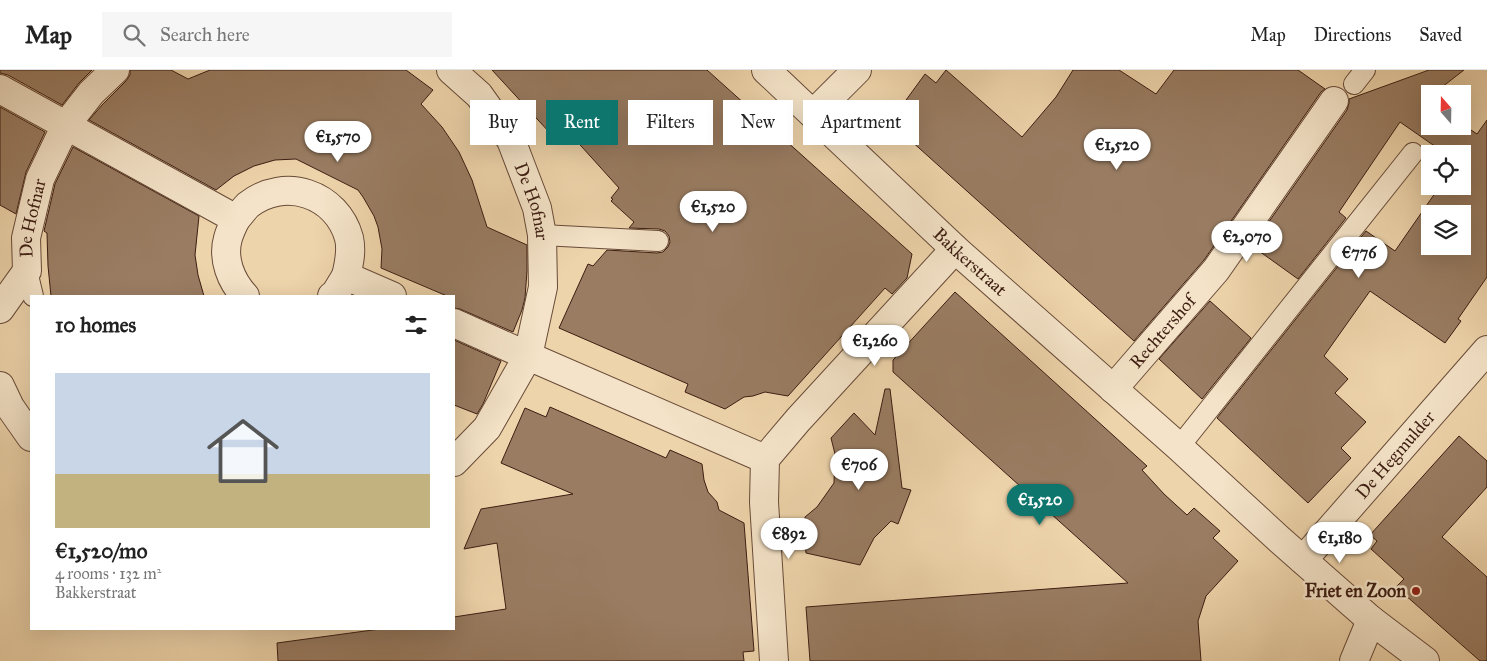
<!DOCTYPE html>
<html lang="en">
<head>
<meta charset="utf-8">
<style>
	:root { --surface:#fff; --page:#f6f6f6; --text:#222; --muted:#767676; --line:#e0e0e0; --accent:#0f766e }
	body { margin:0; font-family:"IM FELL Great Primer",serif; background:var(--page); color:var(--text); height:100vh; display:flex; flex-direction:column; font-size:19px; white-space:nowrap }
	* { box-sizing:border-box; margin:0 }
	p { font-size:16px; color:var(--muted) }
	.icon { flex:none; width:28px; height:28px; fill:none; stroke:currentColor; stroke-width:2; stroke-linecap:round; stroke-linejoin:round }
	.map { position:relative; flex:1; overflow:hidden }
	.sheet { position:absolute; left:30px; top:225px; width:425px; height:335px; display:flex; flex-direction:column; background:var(--surface); border-radius:0px; box-shadow:0 5px 20px #0002 }
	.sheet>* { flex:none }
	.guide { position:absolute; left:470px; top:30px; width:475px; height:45px; display:flex; gap:10px }
	.needle { width:32px; rotate:340deg }
	.fabs { position:absolute; left:1421px; top:15px; display:grid; gap:10px }
	.fabs a { display:grid; place-items:center; width:50px; height:50px; border-radius:0px; background:var(--surface); box-shadow:0 5px 20px #0002; font-size:25px }
	.price { position:absolute; translate:-50% -42px; padding:0 11px; border-radius:18px; background:#fff; color:#222; font-size:16px; line-height:32px; filter:drop-shadow(0 1px 2px #0008) }
	.price::after { content:''; position:absolute; left:50%; top:30px; width:15px; height:11px; margin-left:-8px; background:inherit; clip-path:polygon(0 0,100% 0,50% 100%) }
	.price.on { background:var(--accent); color:#fff }
	ul { padding:0; list-style:none }
	li { display:grid; align-content:center; gap:10px; height:265px; padding:0 25px }
	li+li { border-top:1px solid var(--line) }
	li span { display:grid; place-items:center; height:155px; border-radius:0px; color:#555 }
	li>.icon { margin-inline-start:auto }
	span .icon { width:90px; height:90px; fill:#fffc; stroke-width:1 }
	li b { font-size:21px }
	h2 { display:flex; justify-content:space-between; align-items:center; height:60px; padding:0 25px; font-size:21px }
	.chip { padding:0 18px; border-radius:0px; background:var(--surface); box-shadow:0 5px 20px #0002; font-size:18px; line-height:45px }
	.chip.on { background:var(--accent); color:#fff }
	header { display:flex; align-items:center; gap:30px; box-sizing:border-box; height:70px; padding:0 25px; background:var(--surface); border-bottom:1px solid var(--line) }
	header strong { font-size:24px }
	nav { display:flex; gap:28px; margin-inline-start:auto; font-size:18px }
	.search { width:350px; height:45px; background:var(--page); display:flex; align-items:center; gap:12px; box-sizing:border-box; padding:0 18px; border-radius:0px; color:var(--muted); font-size:19px }
	.map>svg:first-child { display:block }
	.building { fill:#997c62; stroke:#3c1d12; fill-rule:evenodd }
	.lines { fill:none; stroke-linecap:round; stroke-linejoin:round }
	.service-casing { stroke:#684b38; stroke-width:22 }
	.pedestrian-casing { stroke:#684b38; stroke-width:30 }
	.minor-casing { stroke:#684b38; stroke-width:30 }
	.service { stroke:#f4e3c8; stroke-width:20 }
	.pedestrian { stroke:#f4e3c8; stroke-width:28 }
	.minor { stroke:#f4e3c8; stroke-width:28 }
	.poi-dot { fill:#8f2418; stroke:#f4e3c8; stroke-width:2 }
	.labels { text-anchor:middle; stroke-width:5; stroke-linejoin:round; paint-order:stroke }
	.street-label { font-size:18px; fill:#3c1d12; stroke:#f4e3c8 }
	.poi-label { font-size:18px; font-weight:bold; fill:#3c1d12; stroke:#f4e3c8; text-anchor:end }
</style>
</head>
<body>
<header>
<strong>Map</strong>
<div class="search"><svg class="icon" aria-label="search" viewBox="0 0 24 24"><circle cx="10" cy="10" r="6"/><path d="M15 15l6 6"/></svg>Search here</div>
<nav><a>Map</a><a>Directions</a><a>Saved</a></nav>
</header>
<div class="map">
<svg width="1487" height="591" viewBox="0 0 1487 591">
	<rect width="100%" height="100%" fill="#eed4ab"/>
	<filter id="stains"><feTurbulence type="fractalNoise" baseFrequency=".004" numOctaves="4"/><feColorMatrix values="0 0 0 0 .2 0 0 0 0 .09 0 0 0 0 .02 0 0 0 .5 -.17"/></filter>
	<radialGradient id="worn" r=".72"><stop offset=".6" stop-color="#630" stop-opacity="0"/><stop offset="1" stop-color="#630" stop-opacity=".3"/></radialGradient>
	<g class="building">
		<path d="M 0,0 L 92,0 L 79,13 L 62,35 L 8,5 L 0,3 Z"/>
		<path d="M 130,0 L 171,0 L 188,9 L 210,0 L 406,0 L 433,20 L 421,34 L 442,57 L 459,82 L 472,110 L 487,157 L 527,175 L 527,201 L 525,228 L 522,240 L 513,262 L 460,239 L 454,238 L 454,226 L 447,226 L 381,198 L 382,179 L 378,157 L 374,146 L 363,127 L 358,120 L 296,89 L 275,90 L 254,96 L 234,106 L 216,120 L 89,50 L 103,34 L 126,11 L 130,5 Z"/>
		<path d="M 492,0 L 707,0 L 912,184 L 907,208 L 892,224 L 885,218 L 788,326 L 765,322 L 753,326 L 744,327 L 725,339 L 685,322 L 688,314 L 559,258 L 588,194 L 593,196 L 607,180 L 657,183 L 663,182 L 668,177 L 670,172 L 669,166 L 665,161 L 659,159 L 629,158 L 634,152 L 611,131 L 613,129 L 611,128 L 619,118 L 563,56 L 550,63 Z"/>
		<path d="M 946,0 L 1022,67 L 1056,27 L 1073,0 L 1119,0 L 1156,24 L 1174,0 L 1298,0 L 1325,19 L 1321,22 L 1204,190 L 1134,271 L 890,52 L 925,4 L 936,13 Z"/>
		<path d="M 1429,0 L 1464,0 L 1433,24 L 1430,24 L 1430,26 L 1428,28 L 1430,30 L 1430,56 L 1462,56 L 1462,54 L 1477,64 L 1487,50 L 1487,207 L 1458,249 L 1461,251 L 1445,273 L 1370,221 L 1324,286 L 1348,309 L 1335,323 L 1366,352 L 1341,378 L 1351,388 L 1308,433 L 1217,348 L 1366,161 L 1395,181 L 1440,116 L 1462,116 L 1462,84 L 1446,84 L 1400,52 L 1339,142 L 1346,148 L 1298,209 L 1252,176 L 1347,40 L 1349,33 L 1349,29 ZM 1430,144 L 1462,144 L 1462,176 L 1430,176 Z"/>
		<path d="M 0,37 L 45,62 L 26,102 L 16,144 L 0,135 Z"/>
		<path d="M 73,77 L 199,146 L 195,185 L 198,205 L 204,226 L 51,226 L 48,196 L 47,163 L 44,161 L 55,114 Z"/>
		<path d="M 955,222 L 1147,396 L 1142,400 L 1164,424 L 1187,445 L 1194,438 L 1220,461 L 1213,468 L 1238,491 L 1206,526 L 1198,551 L 1201,591 L 810,591 L 806,537 L 1128,513 L 893,302 L 893,290 Z"/>
		<path d="M 1210,231 L 1251,268 L 1202,329 L 1159,289 Z"/>
		<path d="M 454,270 L 501,291 L 483,334 L 477,344 L 454,335 Z"/>
		<path d="M 885,319 L 890,319 L 902,418 L 911,420 L 898,454 L 891,451 L 874,468 L 860,495 L 806,483 L 804,466 L 805,447 L 817,437 L 834,413 L 835,384 L 831,368 L 854,343 L 875,365 Z"/>
		<path d="M 550,337 L 666,388 L 670,380 L 702,394 L 704,410 L 708,422 L 717,432 L 719,440 L 744,453 L 754,581 L 743,582 L 744,591 L 278,591 L 277,573 L 380,559 L 454,559 L 454,547 L 506,539 L 497,473 L 464,479 L 481,439 L 573,424 L 501,393 L 525,338 L 546,347 Z"/>
		<path d="M 1459,366 L 1487,391 L 1487,417 L 1442,467 L 1487,507 L 1487,591 L 1480,591 L 1396,517 L 1404,509 L 1371,479 L 1377,471 L 1370,465 Z"/>
	</g>
	<g class="lines">
		<defs>
			<g id="service">
				<path d="M 1354,14 L 1365,0"/>
				<path d="M 542,165 L 658,171"/>
				<path d="M 27,201 L 33,226"/>
				<path d="M 1179,377 L 1413,83"/>
			</g>
			<g id="pedestrian">
				<path d="M 0,19 L 236,149 C 233,155 230,161 228,168 C 222,189 231,211 245,226"/>
				<path d="M 236,149 C 240,145 244,139 248,135 C 285,106 337,124 349,168 C 352,181 349,194 346,206"/>
				<path d="M 332,226 L 335,224 L 346,206 L 392,226"/>
				<path d="M 454,253 L 528,286"/>
			</g>
			<g id="minor">
				<path id="s1" d="M 451,0 L 479,25 L 511,70 L 537,138 L 542,165 L 543,217 L 528,286 L 487,358 L 454,392"/>
				<path id="s2" d="M 766,0 L 955,179 L 1179,377 L 1280,470 L 1371,550 L 1425,591"/>
				<path d="M 813,44 L 857,0"/>
				<path id="s3" d="M 0,239 L 27,201 L 26,168 L 40,109 L 66,55 L 91,23 L 115,0"/>
				<path d="M 528,286 L 765,389"/>
				<path d="M 0,316 L 10,337 L 31,367"/>
				<path id="s4" d="M 1113,319 L 1216,200 L 1334,31"/>
				<path id="s5" d="M 1303,490 L 1487,280"/>
				<path d="M 774,591 L 764,432 L 765,389 L 798,350 L 955,179"/>
				<path d="M 1354,591 L 1371,550"/>
			</g>
		</defs>
		<use href="#service" class="service-casing"/>
		<use href="#pedestrian" class="pedestrian-casing"/>
		<use href="#minor" class="minor-casing"/>
		<use href="#service" class="service"/>
		<use href="#pedestrian" class="pedestrian"/>
		<use href="#minor" class="minor"/>
	</g>
	<circle class="poi-dot" cx="1416" cy="521" r="5"/>
	<g class="labels">
		<g class="street-label">
			<text dy="6" stroke="none"><textPath href="#s1" startOffset="158">De Hofnar</textPath></text>
			<text dy="6" stroke="none"><textPath href="#s3" startOffset="100">De Hofnar</textPath></text>
			<text dy="6" stroke="none"><textPath href="#s2" startOffset="280">Bakkerstraat</textPath></text>
			<text dy="6" stroke="none"><textPath href="#s4" startOffset="76">Rechtershof</textPath></text>
			<text dy="6" stroke="none"><textPath href="#s5" startOffset="140">De Hegmulder</textPath></text>
		</g>
		<g class="poi-label">
			<text x="1406" y="527">Friet en Zoon</text>
		</g>
	</g>
	<rect width="100%" height="100%" filter="url(#stains)"/>
	<rect width="100%" height="100%" fill="url(#worn)"/>
</svg>
<div class="fabs">
<a><svg class="needle" viewBox="-14 -14 28 28"><path d="M0-13l5 13h-10z" fill="#e53935"/><path d="M0 13l5-13h-10z" fill="#767676"/></svg></a>
<a><svg class="icon" aria-label="locate" viewBox="0 0 24 24"><circle cx="12" cy="12" r="6"/><path d="M12 2v4M12 18v4M2 12h4M18 12h4"/></svg></a>
<a><svg class="icon" aria-label="layers" viewBox="0 0 24 24"><path d="M12 4l9 5-9 5-9-5zM3 14l9 5 9-5"/></svg></a>
</div>
<b class="price" style="left:338px;top:93px">€1,570</b>
<b class="price" style="left:1117px;top:101px">€1,520</b>
<b class="price" style="left:713px;top:163px">€1,520</b>
<b class="price" style="left:1247px;top:193px">€2,070</b>
<b class="price" style="left:1359px;top:209px">€776</b>
<b class="price" style="left:875px;top:297px">€1,260</b>
<b class="price" style="left:859px;top:421px">€706</b>
<b class="price on" style="left:1040px;top:456px">€1,520</b>
<b class="price" style="left:789px;top:490px">€892</b>
<b class="price" style="left:1340px;top:494px">€1,180</b>
<div class="guide">
<a class="chip">Buy</a>
<a class="chip on">Rent</a>
<a class="chip">Filters</a>
<a class="chip">New</a>
<a class="chip">Apartment</a>
</div>
<section class="sheet">
<h2>10 homes<svg class="icon" aria-label="filters" viewBox="0 0 24 24"><path d="M4 7h16M4 17h16"/><circle cx="9" cy="7" r="2"/><circle cx="15" cy="17" r="2"/></svg></h2>
<ul>
<li><span style="background:linear-gradient(#c9d6e8 65%,#c2b280 0)"><svg class="icon" aria-label="home" viewBox="0 0 24 24"><path d="M3 11l9-7 9 7M6 9v11h12V9"/></svg></span><div><b>€1,520/mo</b><p>4 rooms · 132 m²</p><p>Bakkerstraat</p></div></li>
</ul>
</section>
</div>
</body>
</html>
